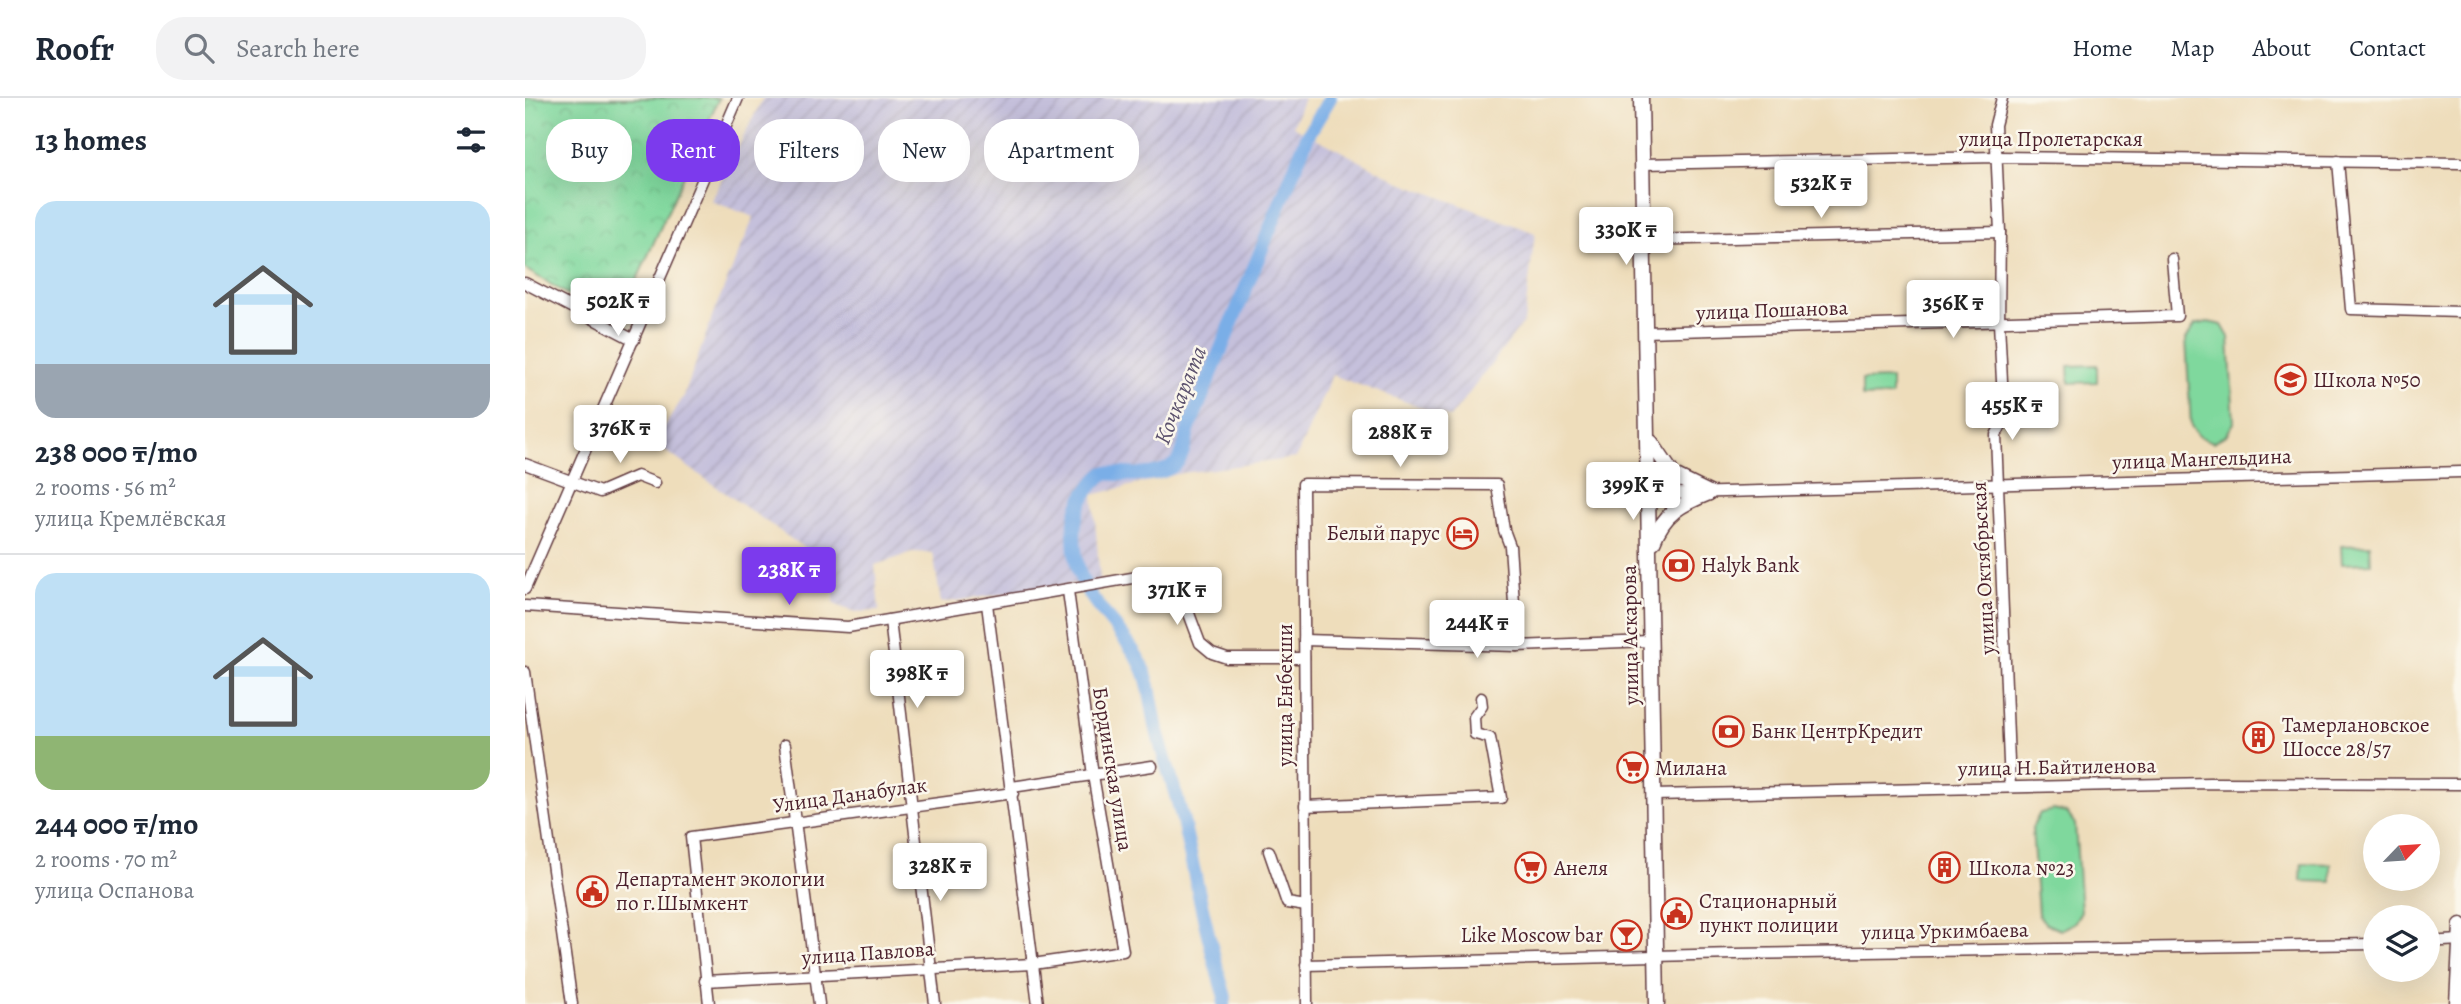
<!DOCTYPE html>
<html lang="en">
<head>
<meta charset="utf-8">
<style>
	:root { --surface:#fff; --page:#f2f2f3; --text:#1f2937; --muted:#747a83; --line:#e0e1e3; --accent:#7c3aed }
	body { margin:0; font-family:Alegreya,serif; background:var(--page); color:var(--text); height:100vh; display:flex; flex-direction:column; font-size:26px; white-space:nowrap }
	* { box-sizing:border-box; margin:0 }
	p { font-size:23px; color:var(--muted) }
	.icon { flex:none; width:38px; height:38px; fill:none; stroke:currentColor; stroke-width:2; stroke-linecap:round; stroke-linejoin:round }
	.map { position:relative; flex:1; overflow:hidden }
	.sheet { display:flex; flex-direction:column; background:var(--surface); width:525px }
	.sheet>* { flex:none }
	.banner { position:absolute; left:21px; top:21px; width:665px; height:63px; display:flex; gap:14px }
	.needle { width:46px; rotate:65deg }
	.fabs { position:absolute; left:1838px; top:716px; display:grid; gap:14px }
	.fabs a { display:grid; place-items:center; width:77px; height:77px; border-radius:50%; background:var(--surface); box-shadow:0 7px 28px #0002; font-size:35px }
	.price { position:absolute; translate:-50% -60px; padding:0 16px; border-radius:7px; background:#fff; color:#222; font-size:23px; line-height:46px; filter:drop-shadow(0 2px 4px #0008) }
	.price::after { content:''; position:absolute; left:50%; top:42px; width:21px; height:16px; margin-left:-10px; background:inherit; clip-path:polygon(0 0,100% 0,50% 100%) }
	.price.current { background:var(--accent); color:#fff }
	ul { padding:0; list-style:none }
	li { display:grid; align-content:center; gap:14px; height:371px; padding:0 35px }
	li+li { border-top:2px solid var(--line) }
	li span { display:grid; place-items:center; height:217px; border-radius:21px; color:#555 }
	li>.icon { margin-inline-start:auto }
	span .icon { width:126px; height:126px; fill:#fffc; stroke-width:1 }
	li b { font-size:30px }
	h2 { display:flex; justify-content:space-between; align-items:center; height:84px; padding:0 35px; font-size:30px }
	.pill { padding:0 24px; border-radius:28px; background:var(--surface); box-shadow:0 7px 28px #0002; font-size:24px; line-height:63px }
	.pill.current { background:var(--accent); color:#fff }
	header { display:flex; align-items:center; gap:42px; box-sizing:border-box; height:98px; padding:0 35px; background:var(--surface); border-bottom:2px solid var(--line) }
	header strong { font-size:33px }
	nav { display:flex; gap:38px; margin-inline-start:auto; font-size:24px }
	.search { width:490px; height:63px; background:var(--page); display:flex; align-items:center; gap:18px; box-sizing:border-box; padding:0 24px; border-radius:28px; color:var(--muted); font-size:26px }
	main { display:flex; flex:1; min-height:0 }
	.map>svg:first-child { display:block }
	.industrial { fill:url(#industrial-furrows) }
	.grass { fill:#7fd89d; stroke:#647c64; stroke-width:2 }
	.park { fill:url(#park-crowns); stroke:#647c64; stroke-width:2 }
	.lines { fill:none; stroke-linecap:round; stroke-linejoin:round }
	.river { stroke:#7aaee7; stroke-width:14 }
	.minor-casing { stroke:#633c41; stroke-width:13 }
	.major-casing { stroke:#633c41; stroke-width:17 }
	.minor { stroke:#fff; stroke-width:10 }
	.major { stroke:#fff; stroke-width:14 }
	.labels { text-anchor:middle; stroke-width:5; stroke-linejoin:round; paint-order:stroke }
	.street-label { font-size:21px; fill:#4a1f2b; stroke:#fbf7ec }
	.poi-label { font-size:21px; fill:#4a1f2b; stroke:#fbf7ec; text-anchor:start }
	.water-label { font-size:23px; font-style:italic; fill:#5b516d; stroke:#fbf7ec }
</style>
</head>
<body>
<header>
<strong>Roofr</strong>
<div class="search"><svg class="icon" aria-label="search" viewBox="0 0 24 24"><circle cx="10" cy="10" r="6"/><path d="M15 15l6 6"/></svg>Search here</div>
<nav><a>Home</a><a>Map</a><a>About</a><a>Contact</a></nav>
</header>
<main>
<section class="sheet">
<h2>13 homes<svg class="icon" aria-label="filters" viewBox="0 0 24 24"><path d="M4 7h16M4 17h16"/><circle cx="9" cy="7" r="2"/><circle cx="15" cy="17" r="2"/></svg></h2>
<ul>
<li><span style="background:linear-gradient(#bfe0f5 75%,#9aa5b1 0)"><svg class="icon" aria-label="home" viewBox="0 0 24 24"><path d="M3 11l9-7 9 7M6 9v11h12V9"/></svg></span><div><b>238 000 ₸/mo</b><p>2 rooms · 56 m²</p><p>улица Кремлёвская</p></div></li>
<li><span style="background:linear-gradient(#bfe0f5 75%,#8fb573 0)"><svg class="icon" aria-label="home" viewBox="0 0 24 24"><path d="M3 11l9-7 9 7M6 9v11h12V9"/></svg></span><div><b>244 000 ₸/mo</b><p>2 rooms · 70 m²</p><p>улица Оспанова</p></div></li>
</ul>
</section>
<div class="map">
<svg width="1936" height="906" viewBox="0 0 1936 906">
	<defs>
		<pattern id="industrial-furrows" width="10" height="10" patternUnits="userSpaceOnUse" patternTransform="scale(1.75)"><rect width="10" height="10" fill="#c5c0db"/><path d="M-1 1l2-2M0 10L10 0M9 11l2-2" fill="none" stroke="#aba5bc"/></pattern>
		<pattern id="park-crowns" width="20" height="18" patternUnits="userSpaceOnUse" patternTransform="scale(1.75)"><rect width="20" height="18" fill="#7fd89d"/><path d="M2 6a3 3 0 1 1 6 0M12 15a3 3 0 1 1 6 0" fill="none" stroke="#6fb987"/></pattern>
	</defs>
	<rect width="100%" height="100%" fill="#fbf7ec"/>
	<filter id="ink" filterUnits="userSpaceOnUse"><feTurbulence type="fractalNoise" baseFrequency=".0143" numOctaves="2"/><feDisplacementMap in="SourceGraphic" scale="14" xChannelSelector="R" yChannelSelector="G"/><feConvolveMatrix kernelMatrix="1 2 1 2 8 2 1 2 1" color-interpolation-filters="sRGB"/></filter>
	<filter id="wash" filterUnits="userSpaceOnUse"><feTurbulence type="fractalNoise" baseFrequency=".00686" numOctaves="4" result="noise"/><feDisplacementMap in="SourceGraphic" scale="28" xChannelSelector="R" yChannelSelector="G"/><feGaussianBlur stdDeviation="1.57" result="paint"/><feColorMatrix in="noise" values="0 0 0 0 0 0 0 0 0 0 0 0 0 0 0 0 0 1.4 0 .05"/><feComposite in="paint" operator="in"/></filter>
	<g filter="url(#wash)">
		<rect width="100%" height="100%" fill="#edb"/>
		<path class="industrial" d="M 238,0 L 779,0 L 768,28 L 873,83 L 1010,135 L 999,224 L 925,320 L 807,277 L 771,360 L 657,375 L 568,397 L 575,482 L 416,505 L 408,455 L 390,454 L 350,467 L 354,513 L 328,514 L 309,506 L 309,471 L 129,345 L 159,298 L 190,211 L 229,119 L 186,103 Z"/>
		<g class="grass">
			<path d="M 1683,224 L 1697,227 L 1704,239 L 1709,325 L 1701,337 L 1688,344 L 1673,338 L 1666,328 L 1661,241 L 1670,227 Z"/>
			<path d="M 1572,267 L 1572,284 L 1544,285 L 1543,268 Z"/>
			<path d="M 1366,281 L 1366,298 L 1337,299 L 1337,282 Z"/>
			<path d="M 1845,447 L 1846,465 L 1817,466 L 1816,448 Z"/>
			<path d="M 1528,712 L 1542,715 L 1550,726 L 1556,813 L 1549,825 L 1535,832 L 1521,826 L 1513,816 L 1507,730 L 1515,715 Z"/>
			<path d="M 1777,765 L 1806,766 L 1806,784 L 1776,783 Z"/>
		</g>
		<path class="park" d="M 0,0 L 194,0 L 92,226 L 0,171 Z"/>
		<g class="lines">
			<path class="river" d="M 699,906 L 700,899 C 682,840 671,782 658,723 C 651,694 640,665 633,636 C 628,617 627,597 621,578 C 608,538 559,506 552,466 C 545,427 549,401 579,375 C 600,376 639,382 654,362 C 659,354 661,340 664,330 L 783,37 L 805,0"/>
		</g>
	</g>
	<g filter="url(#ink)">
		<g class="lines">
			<defs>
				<g id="minor">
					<path d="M 1477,0 L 1470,27 L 1475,134 L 1474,225 L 1479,322 L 1471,337 L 1485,689"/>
					<path d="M 1813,63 L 1826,211 L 1936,214"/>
					<path d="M 1117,66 L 1472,59 L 1936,65"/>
					<path d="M 1118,142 L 1475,134"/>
					<path d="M 0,185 L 109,242"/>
					<path d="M 1120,234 L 1652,218 L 1647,161"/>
					<path d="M 0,366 L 75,394 L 112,378 L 130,385"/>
					<path d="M 1125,396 L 1936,374"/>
					<path d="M 0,491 L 213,0"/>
					<path d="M 462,506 L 513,906"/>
					<path d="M 0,508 L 323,529 L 630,476 L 644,477 L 653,486 L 675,545 L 687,555 L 702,560 L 779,560"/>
					<path d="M 365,522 L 410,906"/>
					<path d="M 779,542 L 992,548 L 1125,543"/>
					<path d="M 0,574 L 47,906"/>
					<path d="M 260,647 L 294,906"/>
					<path d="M 487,689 L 627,668"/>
					<path d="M 1129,697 L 1685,685 L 1936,686"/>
					<path d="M 780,708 L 976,700 L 965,640 L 950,636 L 949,619 L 957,608 L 956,600"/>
					<path d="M 744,753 L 762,805 L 781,808"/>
					<path d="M 1902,844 L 1935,842"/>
					<path d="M 781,867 L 1209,856 L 1850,846"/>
					<path d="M 180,883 L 508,866 L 598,853 L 568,677 L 543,493"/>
					<path d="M 184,906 L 166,739 L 488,695"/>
					<path d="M 782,906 L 778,386 L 972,387 L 979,432 L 985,448 L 992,548"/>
				</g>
				<g id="major">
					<path d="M 1116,0 L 1132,906"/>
					<path d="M 1126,344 L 1149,378 L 1184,395"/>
					<path d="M 1128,444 C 1139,415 1156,406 1184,395"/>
					<path d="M 1932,906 L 1936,827"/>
				</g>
			</defs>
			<use href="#minor" class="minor-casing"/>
			<use href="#major" class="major-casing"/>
			<use href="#minor" class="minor"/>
			<use href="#major" class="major"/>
		</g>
	</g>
	<defs>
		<symbol id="school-ring" viewBox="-11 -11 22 22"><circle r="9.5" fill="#fbf7ec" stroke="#c8321e" stroke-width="1.5"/><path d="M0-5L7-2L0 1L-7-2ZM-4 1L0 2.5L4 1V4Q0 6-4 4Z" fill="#c8321e"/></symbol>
		<symbol id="hotel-ring" viewBox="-11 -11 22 22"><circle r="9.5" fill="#fbf7ec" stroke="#c8321e" stroke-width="1.5"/><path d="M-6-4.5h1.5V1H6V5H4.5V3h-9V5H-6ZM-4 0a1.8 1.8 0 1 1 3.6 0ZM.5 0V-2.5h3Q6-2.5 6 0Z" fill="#c8321e"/></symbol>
		<symbol id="bank-ring" viewBox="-11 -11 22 22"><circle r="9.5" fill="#fbf7ec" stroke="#c8321e" stroke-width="1.5"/><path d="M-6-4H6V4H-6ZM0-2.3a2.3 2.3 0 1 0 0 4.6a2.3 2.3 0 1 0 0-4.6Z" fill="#c8321e"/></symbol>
		<symbol id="building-ring" viewBox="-11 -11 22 22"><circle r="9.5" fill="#fbf7ec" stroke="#c8321e" stroke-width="1.5"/><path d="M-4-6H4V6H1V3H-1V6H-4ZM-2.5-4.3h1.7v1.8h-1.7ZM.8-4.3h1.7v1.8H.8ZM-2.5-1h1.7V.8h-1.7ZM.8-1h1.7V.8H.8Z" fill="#c8321e"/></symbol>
		<symbol id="supermarket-ring" viewBox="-11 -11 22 22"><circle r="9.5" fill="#fbf7ec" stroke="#c8321e" stroke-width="1.5"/><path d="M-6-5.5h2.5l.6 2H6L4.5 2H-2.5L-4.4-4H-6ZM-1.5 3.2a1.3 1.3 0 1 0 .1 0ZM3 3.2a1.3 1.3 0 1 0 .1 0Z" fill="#c8321e"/></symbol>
		<symbol id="civic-ring" viewBox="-11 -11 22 22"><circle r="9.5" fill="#fbf7ec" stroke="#c8321e" stroke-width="1.5"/><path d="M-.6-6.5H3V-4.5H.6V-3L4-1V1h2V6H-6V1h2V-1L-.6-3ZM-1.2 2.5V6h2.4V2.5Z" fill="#c8321e"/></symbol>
		<symbol id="bar-ring" viewBox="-11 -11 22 22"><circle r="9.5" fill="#fbf7ec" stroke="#c8321e" stroke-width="1.5"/><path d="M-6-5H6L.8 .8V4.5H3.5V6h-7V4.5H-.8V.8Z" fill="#c8321e"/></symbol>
	</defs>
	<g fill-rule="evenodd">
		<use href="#school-ring" x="1748" y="264" width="35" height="35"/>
		<use href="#hotel-ring" x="920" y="418" width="35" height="35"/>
		<use href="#bank-ring" x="1136" y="450" width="35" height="35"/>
		<use href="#bank-ring" x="1186" y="616" width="35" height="35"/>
		<use href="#building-ring" x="1716" y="622" width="35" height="35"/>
		<use href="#supermarket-ring" x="1090" y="652" width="35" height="35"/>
		<use href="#supermarket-ring" x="988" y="752" width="35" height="35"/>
		<use href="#building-ring" x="1402" y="752" width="35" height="35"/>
		<use href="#civic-ring" x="50" y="776" width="35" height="35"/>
		<use href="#civic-ring" x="1134" y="798" width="35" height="35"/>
		<use href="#bar-ring" x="1084" y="820" width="35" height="35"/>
	</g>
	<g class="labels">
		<g class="street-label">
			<text x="1526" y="48">улица Пролетарская</text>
			<text transform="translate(1247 212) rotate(-2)" y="7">улица Пошанова</text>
			<text transform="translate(1677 361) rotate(-2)" y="7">улица Мангельдина</text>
			<text transform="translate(1458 470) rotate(-93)" y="7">улица Октябрьская</text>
			<text transform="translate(1105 537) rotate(-91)" y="7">улица Аскарова</text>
			<text transform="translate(760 597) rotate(-90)" y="7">улица Енбекши</text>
			<text transform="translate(1532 669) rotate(-1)" y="7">улица Н.Байтиленова</text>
			<text transform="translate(588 671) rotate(81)" y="7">Бординская улица</text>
			<text transform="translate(325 697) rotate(-8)" y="7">Улица Данабулак</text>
			<text transform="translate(1420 833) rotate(-1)" y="7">улица Уркимбаева</text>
			<text transform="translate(343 855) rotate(-4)" y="7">улица Павлова</text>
		</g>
		<g class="poi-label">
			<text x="1788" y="289">Школа №50</text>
			<text x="915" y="442" text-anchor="end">Белый парус</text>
			<text x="1176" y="474">Halyk Bank</text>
			<text x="1757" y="634">Тамерлановское<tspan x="1757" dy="24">Шоссе 28/57</tspan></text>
			<text x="1226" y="640">Банк ЦентрКредит</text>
			<text x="1130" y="677">Милана</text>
			<text x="1029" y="777">Анеля</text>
			<text x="1443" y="777">Школа №23</text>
			<text x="91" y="788">Департамент экологии<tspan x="91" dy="24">по г.Шымкент</tspan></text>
			<text x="1174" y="810">Стационарный<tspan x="1174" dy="24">пункт полиции</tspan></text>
			<text x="1078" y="844" text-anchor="end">Like Moscow bar</text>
		</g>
		<g class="water-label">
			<text transform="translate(655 297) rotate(-68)" y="8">Кочкарата</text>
		</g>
	</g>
</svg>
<div class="fabs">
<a><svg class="needle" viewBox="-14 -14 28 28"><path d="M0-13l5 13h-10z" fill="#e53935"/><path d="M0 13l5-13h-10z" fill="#747a83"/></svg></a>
<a><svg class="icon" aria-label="layers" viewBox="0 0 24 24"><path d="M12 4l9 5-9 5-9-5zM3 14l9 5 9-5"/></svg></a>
</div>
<b class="price" style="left:1296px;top:122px">532K ₸</b>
<b class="price" style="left:1101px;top:169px">330K ₸</b>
<b class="price" style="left:93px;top:240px">502K ₸</b>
<b class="price" style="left:1428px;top:242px">356K ₸</b>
<b class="price" style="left:1487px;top:344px">455K ₸</b>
<b class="price" style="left:95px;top:367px">376K ₸</b>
<b class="price" style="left:875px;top:371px">288K ₸</b>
<b class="price" style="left:1108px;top:424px">399K ₸</b>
<b class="price current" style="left:264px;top:509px">238K ₸</b>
<b class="price" style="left:652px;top:529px">371K ₸</b>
<b class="price" style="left:952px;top:562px">244K ₸</b>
<b class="price" style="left:392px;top:612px">398K ₸</b>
<b class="price" style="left:415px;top:805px">328K ₸</b>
<div class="banner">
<a class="pill">Buy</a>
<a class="pill current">Rent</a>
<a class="pill">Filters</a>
<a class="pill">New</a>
<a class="pill">Apartment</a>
</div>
</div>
</main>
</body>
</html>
